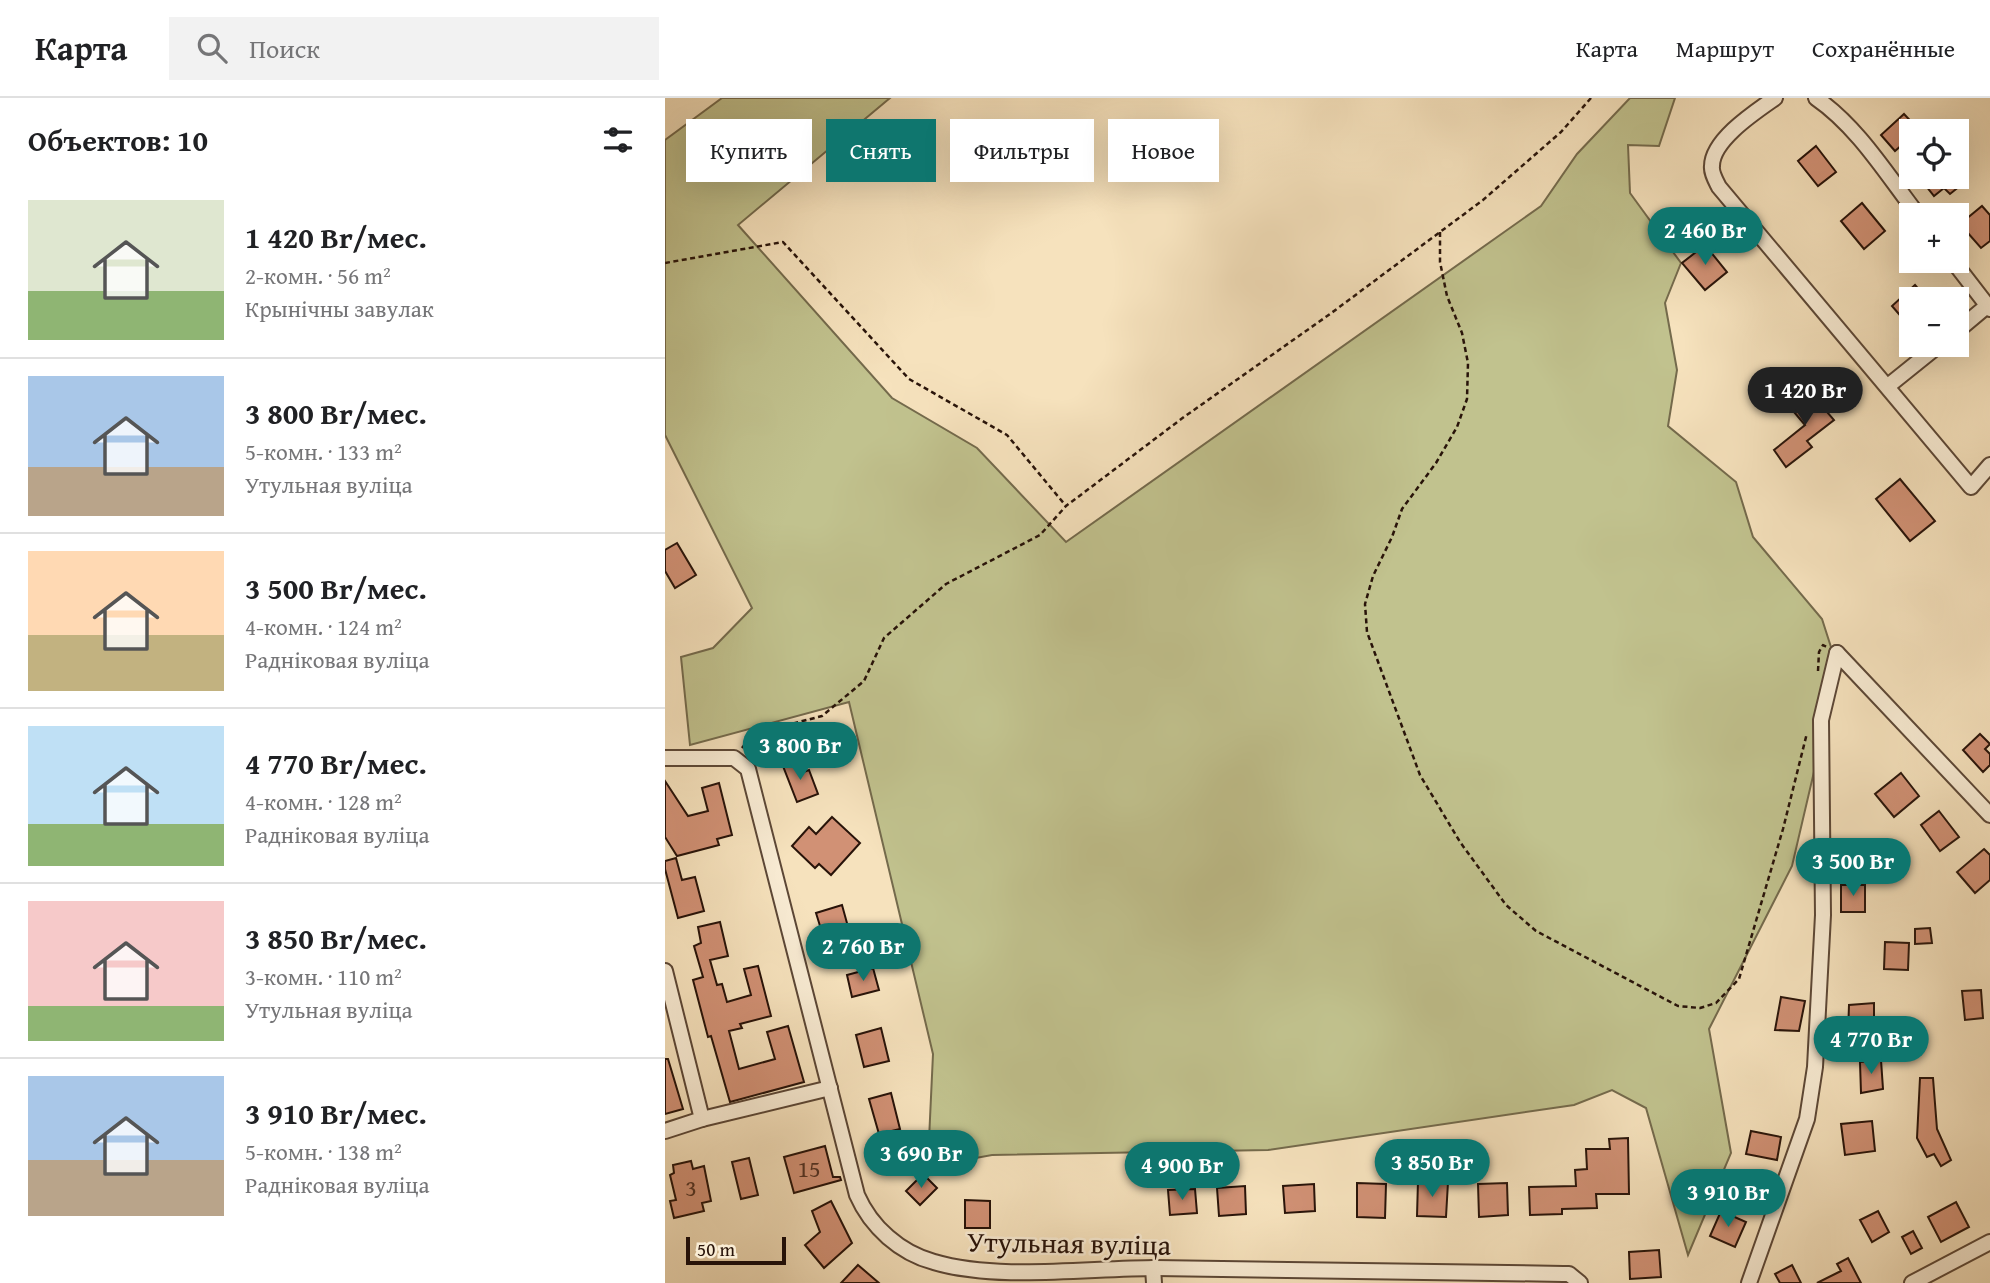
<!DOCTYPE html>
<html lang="ru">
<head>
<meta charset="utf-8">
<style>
	:root { --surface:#fff; --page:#f2f2f2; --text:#202124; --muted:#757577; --line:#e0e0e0; --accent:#0f766e }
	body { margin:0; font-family:"Gentium Book Plus",serif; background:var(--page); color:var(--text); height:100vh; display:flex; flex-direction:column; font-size:26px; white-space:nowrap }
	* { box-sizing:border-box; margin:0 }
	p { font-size:23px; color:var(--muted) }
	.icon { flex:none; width:38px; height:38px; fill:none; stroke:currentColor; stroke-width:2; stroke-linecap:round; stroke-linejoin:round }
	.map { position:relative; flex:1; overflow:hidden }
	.panel { display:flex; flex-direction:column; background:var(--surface); width:665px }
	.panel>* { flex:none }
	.guide { position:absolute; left:21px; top:21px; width:665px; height:63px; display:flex; gap:14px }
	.fabs { position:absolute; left:1234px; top:21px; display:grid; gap:14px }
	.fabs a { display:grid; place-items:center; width:70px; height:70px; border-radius:0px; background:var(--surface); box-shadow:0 7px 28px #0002; font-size:35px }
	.scale { position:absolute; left:21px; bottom:18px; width:100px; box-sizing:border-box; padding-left:7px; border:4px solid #281309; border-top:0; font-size:19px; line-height:24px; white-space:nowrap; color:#281309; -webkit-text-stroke:5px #f9ecd4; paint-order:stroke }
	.price { position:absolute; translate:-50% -60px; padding:0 16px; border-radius:24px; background:var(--accent); color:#fff; font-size:23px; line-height:46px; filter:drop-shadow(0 2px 4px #0008) }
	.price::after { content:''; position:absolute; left:50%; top:42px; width:21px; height:16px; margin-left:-10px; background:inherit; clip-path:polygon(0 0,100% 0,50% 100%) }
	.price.selected { background:#222; color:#fff }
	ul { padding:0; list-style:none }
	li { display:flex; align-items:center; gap:21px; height:175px; padding:0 28px }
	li+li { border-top:2px solid var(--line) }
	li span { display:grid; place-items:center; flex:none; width:196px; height:140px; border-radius:0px; color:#555 }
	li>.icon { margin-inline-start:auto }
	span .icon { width:84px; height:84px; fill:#fffc; stroke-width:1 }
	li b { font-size:30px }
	h2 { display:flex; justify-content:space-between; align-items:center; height:84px; padding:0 28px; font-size:30px }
	.pill { padding:0 24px; border-radius:0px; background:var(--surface); box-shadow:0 7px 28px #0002; font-size:24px; line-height:63px }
	.pill.selected { background:var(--accent); color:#fff }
	header { display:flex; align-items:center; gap:42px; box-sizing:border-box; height:98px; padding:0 35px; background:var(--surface); border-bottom:2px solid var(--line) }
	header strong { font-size:33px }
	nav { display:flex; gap:38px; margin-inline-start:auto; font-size:24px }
	.search { width:490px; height:63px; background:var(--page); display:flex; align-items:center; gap:18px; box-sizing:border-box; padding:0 24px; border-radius:0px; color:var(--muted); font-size:26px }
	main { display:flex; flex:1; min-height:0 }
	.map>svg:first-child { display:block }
	.green { fill:#c1c28e; stroke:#746a4c; stroke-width:2 }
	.building { fill:#d19175; stroke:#281309; stroke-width:2 }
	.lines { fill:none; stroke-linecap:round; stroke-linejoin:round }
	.minor-casing { stroke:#5c4736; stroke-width:18 }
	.path { stroke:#281309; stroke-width:2.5; stroke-dasharray:5 3.5; stroke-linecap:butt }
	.minor { stroke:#f9ecd4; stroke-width:14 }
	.labels { text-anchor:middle; stroke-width:5; stroke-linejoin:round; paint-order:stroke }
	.number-label { font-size:24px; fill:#523224 }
	.street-label { font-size:28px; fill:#281309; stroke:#f9ecd4 }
</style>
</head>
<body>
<header>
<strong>Карта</strong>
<div class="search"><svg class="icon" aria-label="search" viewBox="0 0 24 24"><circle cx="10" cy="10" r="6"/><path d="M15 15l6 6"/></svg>Поиск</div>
<nav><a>Карта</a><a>Маршрут</a><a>Сохранённые</a></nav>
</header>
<main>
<section class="panel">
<h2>Объектов: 10<svg class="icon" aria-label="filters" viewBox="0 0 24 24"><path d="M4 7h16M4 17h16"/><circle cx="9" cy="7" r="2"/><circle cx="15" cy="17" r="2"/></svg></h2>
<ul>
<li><span style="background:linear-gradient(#dfe7d0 65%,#8fb573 0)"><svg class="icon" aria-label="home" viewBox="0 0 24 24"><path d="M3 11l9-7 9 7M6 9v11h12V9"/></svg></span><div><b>1 420 Br/мес.</b><p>2-комн. · 56 m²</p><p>Крынічны завулак</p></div></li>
<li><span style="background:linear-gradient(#a9c7e8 65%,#b9a48a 0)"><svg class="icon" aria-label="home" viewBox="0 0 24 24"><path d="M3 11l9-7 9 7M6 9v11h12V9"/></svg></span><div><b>3 800 Br/мес.</b><p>5-комн. · 133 m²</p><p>Утульная вуліца</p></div></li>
<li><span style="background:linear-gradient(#ffd9b3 60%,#c2b280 0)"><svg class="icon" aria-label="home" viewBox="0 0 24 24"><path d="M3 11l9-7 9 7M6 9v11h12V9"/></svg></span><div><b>3 500 Br/мес.</b><p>4-комн. · 124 m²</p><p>Радніковая вуліца</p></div></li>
<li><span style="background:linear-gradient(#bfe0f5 70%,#8fb573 0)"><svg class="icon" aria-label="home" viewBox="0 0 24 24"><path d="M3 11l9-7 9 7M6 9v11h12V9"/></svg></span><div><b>4 770 Br/мес.</b><p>4-комн. · 128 m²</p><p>Радніковая вуліца</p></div></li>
<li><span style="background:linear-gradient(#f6c9c9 75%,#8fb573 0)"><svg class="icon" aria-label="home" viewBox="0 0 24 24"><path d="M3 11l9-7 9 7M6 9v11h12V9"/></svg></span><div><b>3 850 Br/мес.</b><p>3-комн. · 110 m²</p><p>Утульная вуліца</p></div></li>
<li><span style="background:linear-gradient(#a9c7e8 60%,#b9a48a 0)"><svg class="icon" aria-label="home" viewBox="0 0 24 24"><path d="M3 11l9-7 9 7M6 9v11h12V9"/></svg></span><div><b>3 910 Br/мес.</b><p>5-комн. · 138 m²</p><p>Радніковая вуліца</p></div></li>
</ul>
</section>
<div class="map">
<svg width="1325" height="1185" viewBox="0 0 1325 1185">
	<rect width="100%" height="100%" fill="#f6e2bd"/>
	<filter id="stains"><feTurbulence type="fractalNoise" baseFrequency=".00286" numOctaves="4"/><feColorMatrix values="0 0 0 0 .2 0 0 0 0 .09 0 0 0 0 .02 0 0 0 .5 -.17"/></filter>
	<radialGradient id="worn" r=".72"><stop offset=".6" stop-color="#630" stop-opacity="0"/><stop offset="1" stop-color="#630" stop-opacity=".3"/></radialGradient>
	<path class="green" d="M 57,0 L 225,0 L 73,127 L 227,300 L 312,350 L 401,444 L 876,108 L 912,56 L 965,0 L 1010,0 L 994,48 L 963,47 L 965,95 L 1016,165 L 1000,205 L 1012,272 L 1003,328 L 1071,384 L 1088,439 L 1157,521 L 1173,571 L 1127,768 L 1044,931 L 1066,1055 L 1023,1157 L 981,1010 L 947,992 L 909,1007 L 603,1052 L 327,1057 L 300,1062 L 264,1042 L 268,956 L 184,604 L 25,647 L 16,559 L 48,550 L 87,510 L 0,337 L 0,42 Z"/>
	<g class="building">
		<path d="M 1239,16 L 1255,33 L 1246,33 L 1246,39 L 1230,53 L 1216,37 Z"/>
		<path d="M 1151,48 L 1171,74 L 1153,88 L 1133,63 Z"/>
		<path d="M 1254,79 L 1293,79 L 1291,81 L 1296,87 L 1285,96 L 1279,90 L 1269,98 Z"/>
		<path d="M 1197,105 L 1220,133 L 1199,151 L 1176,123 Z"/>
		<path d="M 1317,108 L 1325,117 L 1325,143 L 1316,150 L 1295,126 Z"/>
		<path d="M 1040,147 L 1062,174 L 1040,192 L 1017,165 Z"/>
		<path d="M 1250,187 L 1262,201 L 1246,201 L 1246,230 L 1227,208 Z"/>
		<path d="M 1148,291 L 1165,312 L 1162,314 L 1169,322 L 1142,343 L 1147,349 L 1121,369 L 1109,352 L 1140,327 L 1129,314 L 1131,312 L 1128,308 Z"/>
		<path d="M 1235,381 L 1270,423 L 1245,443 L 1211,401 Z"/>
		<path d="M 12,445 L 31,477 L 10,490 L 0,473 L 0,452 Z"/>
		<path d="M 1315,636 L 1325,646 L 1320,651 L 1325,656 L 1325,667 L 1318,674 L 1298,652 Z"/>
		<path d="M 132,663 L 136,675 L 144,672 L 153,696 L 132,704 L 118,668 Z"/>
		<path d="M 1236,675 L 1254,698 L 1229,719 L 1210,696 Z"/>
		<path d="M 0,683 L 23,718 L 43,713 L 37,690 L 54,685 L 67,737 L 52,741 L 54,747 L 12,758 L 0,739 Z"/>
		<path d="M 1274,713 L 1294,739 L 1275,753 L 1256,727 Z"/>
		<path d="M 167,719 L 195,745 L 166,777 L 154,766 L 150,770 L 127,748 L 144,729 L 151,736 Z"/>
		<path d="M 1319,751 L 1325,757 L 1325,782 L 1310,795 L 1292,774 Z"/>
		<path d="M 11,760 L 17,782 L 30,779 L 39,813 L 13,820 L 0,771 L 0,763 Z"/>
		<rect x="1176" y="787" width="24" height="27"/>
		<path d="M 177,807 L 185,836 L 160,844 L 151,815 Z"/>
		<path d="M 55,824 L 63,858 L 45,862 L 52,887 L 57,886 L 62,904 L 86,897 L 79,871 L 93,868 L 106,918 L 75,926 L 77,930 L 64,933 L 74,971 L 110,961 L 102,934 L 123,928 L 139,984 L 65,1004 L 46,938 L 43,939 L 28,882 L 38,879 L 29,848 L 36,845 L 33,829 Z"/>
		<path d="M 1265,830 L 1267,845 L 1250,846 L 1250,831 Z"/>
		<path d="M 1220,844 L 1244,845 L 1243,872 L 1219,871 Z"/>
		<path d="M 208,870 L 214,892 L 187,899 L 182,877 Z"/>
		<path d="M 1316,892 L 1318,920 L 1300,922 L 1297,893 Z"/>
		<path d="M 1116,899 L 1140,903 L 1134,933 L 1110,932 Z"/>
		<path d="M 1209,905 L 1209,936 L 1183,937 L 1184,907 Z"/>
		<path d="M 216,930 L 224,963 L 199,969 L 191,937 Z"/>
		<path d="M 0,961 L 3,961 L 18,1011 L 0,1016 Z"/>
		<path d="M 1216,962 L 1218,991 L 1196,995 L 1195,964 Z"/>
		<path d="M 1255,980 L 1268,980 L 1272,1031 L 1286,1062 L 1276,1068 L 1269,1056 L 1262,1059 L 1252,1040 Z"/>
		<path d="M 226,995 L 235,1031 L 214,1036 L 204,1001 Z"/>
		<path d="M 1207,1023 L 1210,1053 L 1180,1057 L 1176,1026 Z"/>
		<path d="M 1086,1033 L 1116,1039 L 1112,1062 L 1081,1056 Z"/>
		<path d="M 963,1040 L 964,1096 L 931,1096 L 932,1110 L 897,1111 L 897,1116 L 865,1117 L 864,1089 L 911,1088 L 910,1072 L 922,1071 L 921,1051 L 945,1051 L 944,1041 Z"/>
		<path d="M 160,1048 L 168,1079 L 175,1079 L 176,1082 L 129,1095 L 119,1059 Z"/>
		<path d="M 84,1060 L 93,1097 L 76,1101 L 67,1064 Z"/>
		<path d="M 26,1063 L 28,1071 L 39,1068 L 46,1103 L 37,1105 L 39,1113 L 9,1120 L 5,1103 L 11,1102 L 5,1077 L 9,1075 L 8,1067 Z"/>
		<path d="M 258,1076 L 272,1090 L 255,1107 L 241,1093 Z"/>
		<path d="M 753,1083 L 783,1084 L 781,1119 L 752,1118 Z"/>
		<path d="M 692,1085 L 721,1086 L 720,1120 L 692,1119 Z"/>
		<path d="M 842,1085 L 843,1117 L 814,1119 L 813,1086 Z"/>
		<path d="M 649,1086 L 650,1113 L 620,1115 L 618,1088 Z"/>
		<path d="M 580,1088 L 581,1116 L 554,1118 L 552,1090 Z"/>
		<path d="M 530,1091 L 532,1115 L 505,1117 L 503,1092 Z"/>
		<path d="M 300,1102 L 325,1103 L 325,1130 L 300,1130 Z"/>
		<path d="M 166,1103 L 187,1145 L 159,1170 L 140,1147 L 155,1134 L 147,1113 Z"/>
		<path d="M 1291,1104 L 1304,1129 L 1276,1144 L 1263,1119 Z"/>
		<path d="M 1056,1113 L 1081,1124 L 1070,1149 L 1045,1138 Z"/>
		<path d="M 1213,1113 L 1224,1134 L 1207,1144 L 1195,1122 Z"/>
		<path d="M 1248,1133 L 1257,1150 L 1246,1156 L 1237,1139 Z"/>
		<path d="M 994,1152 L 996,1179 L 965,1181 L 964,1154 Z"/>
		<path d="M 1183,1160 L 1196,1185 L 1152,1185 L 1176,1173 L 1172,1166 Z"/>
		<path d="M 193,1167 L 214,1185 L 176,1185 Z"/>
		<path d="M 1127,1167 L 1136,1185 L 1115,1185 L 1110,1176 Z"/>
	</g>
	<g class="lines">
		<defs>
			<g id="minor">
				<path d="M 1110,0 C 1090,14 1047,42 1047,68 C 1046,75 1051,83 1054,89 L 1306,389 L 1325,367"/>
				<path d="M 1151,0 C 1193,29 1222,77 1253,117"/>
				<path d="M 1288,163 L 1325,211"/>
				<path d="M 1292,233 L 1322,208"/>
				<path d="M 1223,288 L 1274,247"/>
				<path d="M 1172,555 L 1325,717"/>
				<path d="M 0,660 L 69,660 L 83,671 L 192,1097 C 206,1129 235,1155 269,1164 C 333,1183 423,1170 491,1170 C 628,1171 766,1174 904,1176 L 915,1185"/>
				<path d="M 0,873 L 37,1021 L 0,1033"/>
				<path d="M 37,1021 L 165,990"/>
				<path d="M 488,1170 L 489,1185"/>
				<path d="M 1084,1185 L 1142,1021 L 1150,969 L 1158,817 L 1156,622 L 1172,555"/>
				<path d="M 1247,1185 L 1325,1144"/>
			</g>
		</defs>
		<use href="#minor" class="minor-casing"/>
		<g class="path">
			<path d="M 775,134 L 775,164 L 782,198 L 797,235 L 803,265 L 802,301 L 792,329 L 771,365 L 737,411 L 727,439 L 708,478 L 700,506 L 702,534 L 755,677 L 795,744 L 841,807 L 871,833 L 1013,908 L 1035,910 L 1051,905 L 1074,881 L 1118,731 L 1142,635"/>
			<path d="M 0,165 L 118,144 L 244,281 L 342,337 L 401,408"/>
			<path d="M 1153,573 L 1154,554 L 1158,547 L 1162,549"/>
			<path d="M 77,650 L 88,636 L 157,618 L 199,583 L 219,540 L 281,486 L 375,437 L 401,408 L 519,319 L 665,216 L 818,102 L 896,34 L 926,0"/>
		</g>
		<use href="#minor" class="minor"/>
	</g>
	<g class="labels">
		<g class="number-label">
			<text x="144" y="1079">15</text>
			<text x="26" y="1098">3</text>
		</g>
		<g class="street-label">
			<text transform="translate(404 1145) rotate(1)" y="10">Утульная вуліца</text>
		</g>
	</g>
	<rect width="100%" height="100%" filter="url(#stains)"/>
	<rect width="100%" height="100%" fill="url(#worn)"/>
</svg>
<div class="fabs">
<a><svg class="icon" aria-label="locate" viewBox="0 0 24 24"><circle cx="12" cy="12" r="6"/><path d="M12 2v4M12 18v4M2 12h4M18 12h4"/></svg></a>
<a>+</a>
<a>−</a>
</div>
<div class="scale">50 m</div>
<b class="price" style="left:1040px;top:169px">2 460 Br</b>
<b class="price selected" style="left:1140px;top:329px">1 420 Br</b>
<b class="price" style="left:135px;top:684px">3 800 Br</b>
<b class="price" style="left:1188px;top:800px">3 500 Br</b>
<b class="price" style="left:198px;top:885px">2 760 Br</b>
<b class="price" style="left:1206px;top:978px">4 770 Br</b>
<b class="price" style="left:256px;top:1092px">3 690 Br</b>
<b class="price" style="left:767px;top:1101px">3 850 Br</b>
<b class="price" style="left:517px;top:1104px">4 900 Br</b>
<b class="price" style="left:1063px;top:1131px">3 910 Br</b>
<div class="guide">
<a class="pill">Купить</a>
<a class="pill selected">Снять</a>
<a class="pill">Фильтры</a>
<a class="pill">Новое</a>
</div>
</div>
</main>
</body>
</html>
